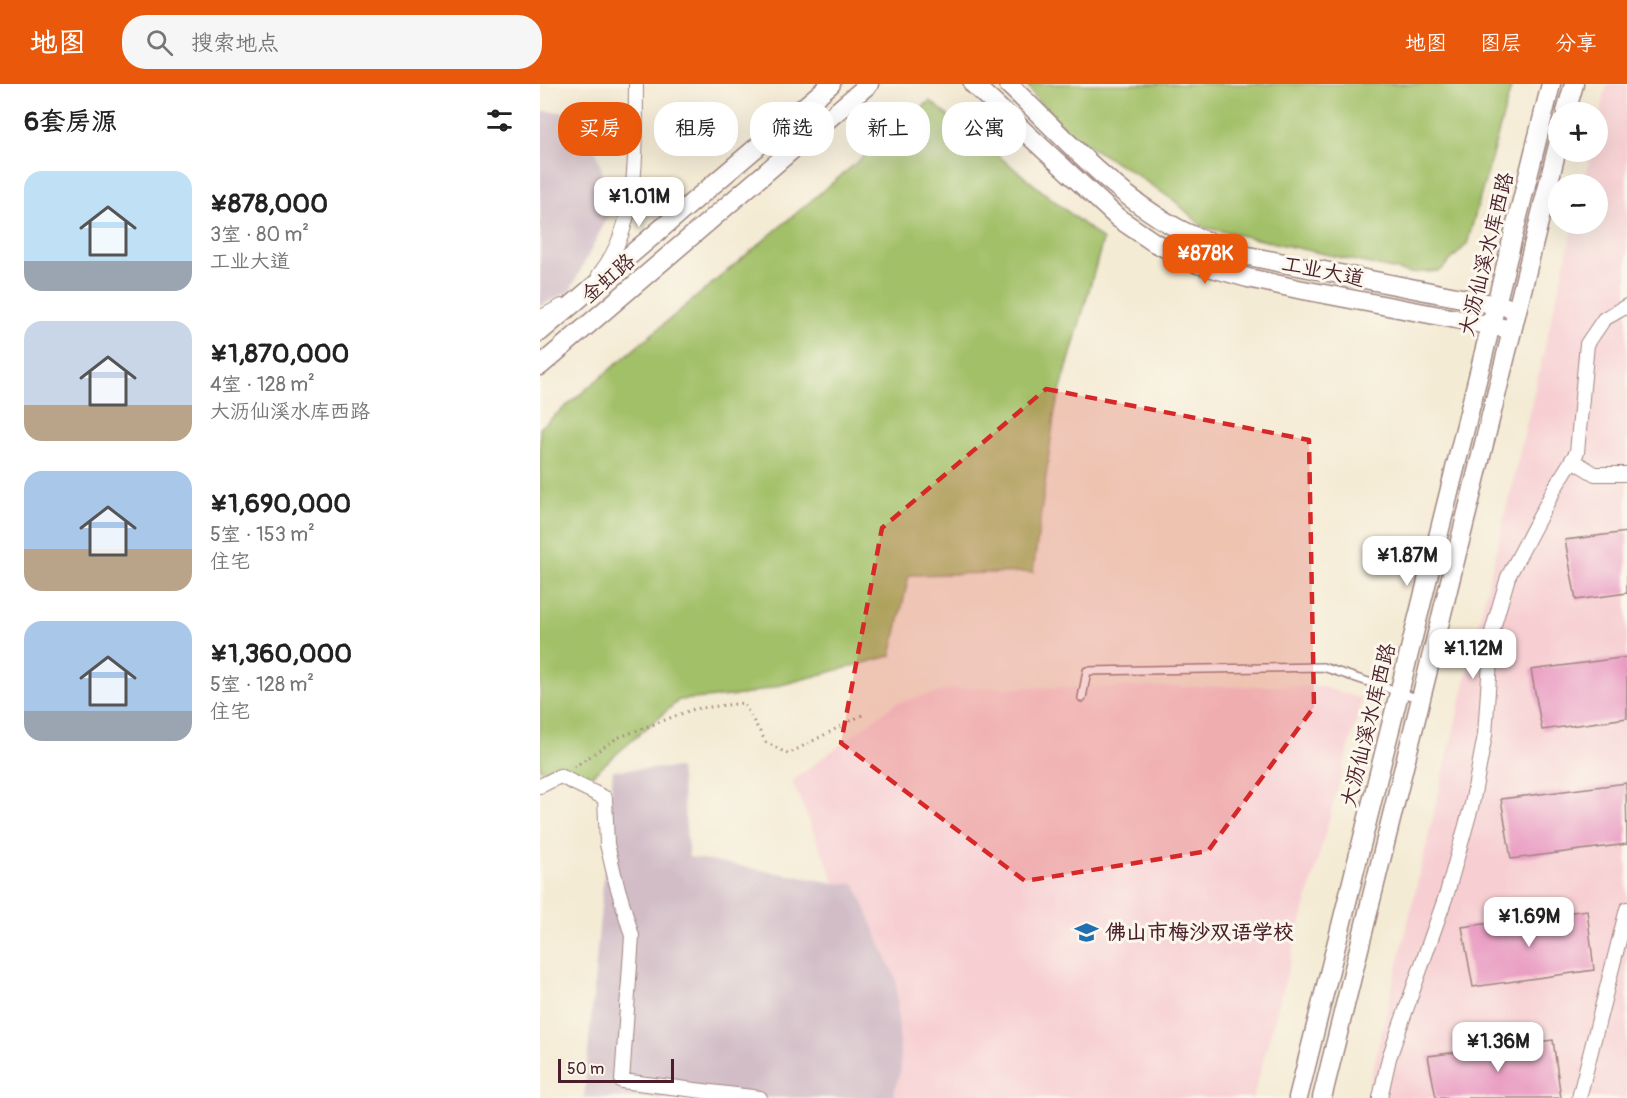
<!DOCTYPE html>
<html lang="zh">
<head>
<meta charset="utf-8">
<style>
	:root { --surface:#fff; --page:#f6f6f6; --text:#222; --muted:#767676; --accent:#ea580c }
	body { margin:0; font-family:Pangolin,"LXGW WenKai TC",sans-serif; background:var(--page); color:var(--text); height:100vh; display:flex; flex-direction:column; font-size:22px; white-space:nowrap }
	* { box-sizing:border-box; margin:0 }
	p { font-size:20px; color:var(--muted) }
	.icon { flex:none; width:33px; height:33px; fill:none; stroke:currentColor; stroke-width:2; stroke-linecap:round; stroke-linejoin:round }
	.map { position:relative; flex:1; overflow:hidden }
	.sheet { display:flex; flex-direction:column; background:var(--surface); width:540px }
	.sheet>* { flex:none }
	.guide { position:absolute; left:18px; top:18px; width:570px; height:54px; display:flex; gap:12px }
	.controls { position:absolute; left:1008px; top:18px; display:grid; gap:12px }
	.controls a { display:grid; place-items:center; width:60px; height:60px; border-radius:50%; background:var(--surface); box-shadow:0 6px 24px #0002; font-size:30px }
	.scale { position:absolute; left:18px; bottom:15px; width:116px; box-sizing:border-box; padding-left:6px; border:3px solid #4a1f2b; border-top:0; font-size:16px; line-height:21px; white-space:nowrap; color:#4a1f2b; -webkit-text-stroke:4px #fbf7ec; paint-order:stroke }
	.price { position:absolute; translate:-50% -51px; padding:0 14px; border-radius:12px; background:#fff; color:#222; font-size:20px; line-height:39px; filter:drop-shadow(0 2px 3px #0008) }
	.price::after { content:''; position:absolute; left:50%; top:36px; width:18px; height:14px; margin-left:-9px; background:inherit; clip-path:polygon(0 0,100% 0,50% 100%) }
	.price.on { background:var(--accent); color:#fff }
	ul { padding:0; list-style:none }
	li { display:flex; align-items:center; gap:18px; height:150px; padding:0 24px }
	li span { display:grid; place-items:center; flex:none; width:168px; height:120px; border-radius:18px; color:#555 }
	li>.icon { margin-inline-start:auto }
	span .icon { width:72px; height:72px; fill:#fffc; stroke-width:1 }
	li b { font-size:26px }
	h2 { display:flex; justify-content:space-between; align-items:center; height:72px; padding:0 24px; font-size:26px }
	.pill { padding:0 21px; border-radius:24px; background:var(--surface); box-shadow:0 6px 24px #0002; font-size:21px; line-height:54px }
	.pill.on { background:var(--accent); color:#fff }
	header { display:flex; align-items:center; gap:36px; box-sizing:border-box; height:84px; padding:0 30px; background:var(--accent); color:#fff }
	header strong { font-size:28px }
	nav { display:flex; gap:33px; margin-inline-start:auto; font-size:21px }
	.search { width:420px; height:54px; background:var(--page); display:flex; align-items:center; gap:15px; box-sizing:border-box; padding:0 21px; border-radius:24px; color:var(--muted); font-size:22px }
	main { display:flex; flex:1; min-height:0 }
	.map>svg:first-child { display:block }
	.built { fill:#f7cfd3 }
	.industrial { fill:#d2bdc7 }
	.green { fill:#a2c068; stroke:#76704a; stroke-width:1.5 }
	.building { fill:#e99bc2 }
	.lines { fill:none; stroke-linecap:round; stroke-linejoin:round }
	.service-casing { stroke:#9f8580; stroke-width:10 }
	.minor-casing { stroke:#9f8580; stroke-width:16 }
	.tertiary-casing { stroke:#9f8580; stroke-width:21 }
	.path { stroke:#9f8580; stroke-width:3; stroke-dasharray:1.5 4.5; stroke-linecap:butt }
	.service { stroke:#fff; stroke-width:7 }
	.minor { stroke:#fff; stroke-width:14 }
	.tertiary { stroke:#fff; stroke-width:18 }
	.marked { fill:#d62828; fill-opacity:0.2; stroke:#d62828; stroke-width:4.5; stroke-dasharray:12 8; stroke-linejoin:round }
	.labels { text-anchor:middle; stroke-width:6; stroke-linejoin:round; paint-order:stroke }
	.street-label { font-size:21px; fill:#4a1f2b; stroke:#fbf7ec }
	.poi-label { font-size:21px; font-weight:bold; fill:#4a1f2b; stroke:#fbf7ec; text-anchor:start }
</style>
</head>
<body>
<header>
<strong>地图</strong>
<div class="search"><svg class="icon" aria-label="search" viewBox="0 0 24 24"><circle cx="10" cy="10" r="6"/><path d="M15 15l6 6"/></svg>搜索地点</div>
<nav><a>地图</a><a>图层</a><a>分享</a></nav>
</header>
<main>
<section class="sheet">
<h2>6套房源<svg class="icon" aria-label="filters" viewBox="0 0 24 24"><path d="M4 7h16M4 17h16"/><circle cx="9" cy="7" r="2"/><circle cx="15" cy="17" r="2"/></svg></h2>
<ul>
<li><span style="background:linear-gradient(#bfe0f5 75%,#9aa5b1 0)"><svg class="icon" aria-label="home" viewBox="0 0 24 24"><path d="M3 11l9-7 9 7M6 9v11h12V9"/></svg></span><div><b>¥878,000</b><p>3室 · 80 m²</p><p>工业大道</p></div></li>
<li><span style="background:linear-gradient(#c9d6e8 70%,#b9a48a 0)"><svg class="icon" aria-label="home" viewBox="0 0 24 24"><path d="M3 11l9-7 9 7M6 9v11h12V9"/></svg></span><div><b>¥1,870,000</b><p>4室 · 128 m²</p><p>大沥仙溪水库西路</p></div></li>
<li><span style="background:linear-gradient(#a9c7e8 65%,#b9a48a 0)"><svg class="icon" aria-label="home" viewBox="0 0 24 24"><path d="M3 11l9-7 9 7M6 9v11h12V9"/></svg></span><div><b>¥1,690,000</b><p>5室 · 153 m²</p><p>住宅</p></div></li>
<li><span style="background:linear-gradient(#a9c7e8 75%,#9aa5b1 0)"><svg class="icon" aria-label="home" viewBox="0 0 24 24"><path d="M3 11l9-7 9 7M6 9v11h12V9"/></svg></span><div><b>¥1,360,000</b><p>5室 · 128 m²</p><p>住宅</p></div></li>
</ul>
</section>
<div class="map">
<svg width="1087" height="1014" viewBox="0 0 1087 1014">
	<rect width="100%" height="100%" fill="#fbf7ec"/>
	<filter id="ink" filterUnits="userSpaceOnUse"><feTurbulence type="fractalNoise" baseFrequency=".0167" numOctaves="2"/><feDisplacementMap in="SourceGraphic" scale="12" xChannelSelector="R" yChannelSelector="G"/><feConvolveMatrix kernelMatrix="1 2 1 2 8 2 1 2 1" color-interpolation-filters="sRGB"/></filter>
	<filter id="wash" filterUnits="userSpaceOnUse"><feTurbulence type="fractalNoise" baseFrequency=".008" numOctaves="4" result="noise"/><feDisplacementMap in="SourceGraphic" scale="24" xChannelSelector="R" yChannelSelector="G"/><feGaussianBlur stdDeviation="1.35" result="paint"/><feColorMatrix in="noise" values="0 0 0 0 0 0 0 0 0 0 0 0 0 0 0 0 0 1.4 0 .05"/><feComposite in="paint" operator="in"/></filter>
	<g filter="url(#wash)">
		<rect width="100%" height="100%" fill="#f4ebd4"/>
		<g class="built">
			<path d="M 1067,0 L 1087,0 L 1087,1014 L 826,1014 L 1034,140 L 1058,140 L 1058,100 L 1043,100 L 1051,68 L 1058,68 L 1058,41 Z"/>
			<path d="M 780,602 L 822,615 L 713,1014 L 352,1014 L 361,986 L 315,800 L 295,799 L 252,697 L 356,619 L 416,604 Z"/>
		</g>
		<g class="industrial">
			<path d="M 0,27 L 44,29 L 73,122 L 30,207 L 0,222 Z"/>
			<path d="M 140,684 L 149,773 L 295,799 L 315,800 L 356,896 L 361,986 L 352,1014 L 44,1014 L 73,686 Z"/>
		</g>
		<g class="green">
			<path d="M 487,0 L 972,0 L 927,160 L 900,187 L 870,189 L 663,143 L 636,118 L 586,84 L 533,53 L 497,16 Z"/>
			<path d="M 390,17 L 563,156 L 515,326 L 493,488 L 369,491 L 351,572 L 203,611 L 139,616 L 52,691 L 0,685 L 0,344 Z"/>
		</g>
		<g id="blocks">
			<g class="building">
				<path d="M 1087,448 L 1087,509 L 1036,516 L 1025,456 Z"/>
				<path d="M 1087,573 L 1087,634 L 1002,646 L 991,586 Z"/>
				<path d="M 1086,699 L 1087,760 L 971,775 L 961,715 Z"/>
				<path d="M 1047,826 L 1054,886 L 933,903 L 922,843 Z"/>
				<path d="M 1013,956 L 1021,1014 L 896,1014 L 888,972 Z"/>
			</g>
		</g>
	</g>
	<g filter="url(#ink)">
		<use href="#blocks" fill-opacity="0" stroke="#9f8580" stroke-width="1.5"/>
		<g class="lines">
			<defs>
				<path id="service" d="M 542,614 L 547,587 L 783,583 L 880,615"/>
				<g id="minor">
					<path d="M 59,191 C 101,138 95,64 96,0"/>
					<path d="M 0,234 L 22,222"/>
					<path d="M 1032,376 L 1055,390 L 1087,390"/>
					<path d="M 0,702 L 20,692 L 65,714 L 67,760 L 76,798 L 92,852 L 82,997 L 220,1014"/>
					<path d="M 840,1014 L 849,974 L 907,809 L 932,720 L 945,651 L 952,548 L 968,493 L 1016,402 L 1037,368 L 1047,260 L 1064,235 L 1087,222"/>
					<path d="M 1039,1014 L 1087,825"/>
				</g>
				<g id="tertiary">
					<path d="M 433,0 L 578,134 L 615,159 L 658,180 L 708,194 L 758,205 L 963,244"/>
					<path d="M 468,0 C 521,50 571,108 635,143 C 658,156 684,163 708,172 L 967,223"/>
					<path d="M 1026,28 L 1034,0"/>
					<path d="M 0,248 L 291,0"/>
					<path d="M 0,282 L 329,0"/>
					<path d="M 758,1014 L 1011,0"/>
					<path d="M 782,1014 L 1018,61"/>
				</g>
			</defs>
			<use href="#service" class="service-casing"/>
			<use href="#minor" class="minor-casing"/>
			<use href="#tertiary" class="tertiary-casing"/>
			<path class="path" d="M 34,683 L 77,654 L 154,625 L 203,619 L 226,658 L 248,670 L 322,631"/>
			<use href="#service" class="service"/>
			<use href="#minor" class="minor"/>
			<use href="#tertiary" class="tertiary"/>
		</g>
	</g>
	<path class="marked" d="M 506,305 L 769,356 L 774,623 L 668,767 L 485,797 L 301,659 L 342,444 Z"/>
	<defs>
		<symbol id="school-bare" viewBox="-9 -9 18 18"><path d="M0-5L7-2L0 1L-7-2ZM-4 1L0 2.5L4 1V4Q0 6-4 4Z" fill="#1f6fb2" stroke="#fbf7ec" stroke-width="2.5" paint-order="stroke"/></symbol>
	</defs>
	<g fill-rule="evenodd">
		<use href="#school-bare" x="530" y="832" width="33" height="33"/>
	</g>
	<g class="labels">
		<g class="street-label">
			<text transform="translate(946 170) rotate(-76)" y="7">大沥仙溪水库西路</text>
			<text transform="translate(783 187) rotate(11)" y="7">工业大道</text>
			<text transform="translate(68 194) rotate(-41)" y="7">金虹路</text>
			<text transform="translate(828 641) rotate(-76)" y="7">大沥仙溪水库西路</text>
		</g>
		<g class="poi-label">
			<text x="565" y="855">佛山市梅沙双语学校</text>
		</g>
	</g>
</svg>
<div class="controls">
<a>+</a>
<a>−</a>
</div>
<div class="scale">50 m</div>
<b class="price" style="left:99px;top:144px">¥1.01M</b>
<b class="price on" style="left:665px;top:201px">¥878K</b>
<b class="price" style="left:867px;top:503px">¥1.87M</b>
<b class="price" style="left:933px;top:596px">¥1.12M</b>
<b class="price" style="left:989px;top:864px">¥1.69M</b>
<b class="price" style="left:958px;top:989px">¥1.36M</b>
<div class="guide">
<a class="pill on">买房</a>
<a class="pill">租房</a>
<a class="pill">筛选</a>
<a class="pill">新上</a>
<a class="pill">公寓</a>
</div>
</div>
</main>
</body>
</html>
